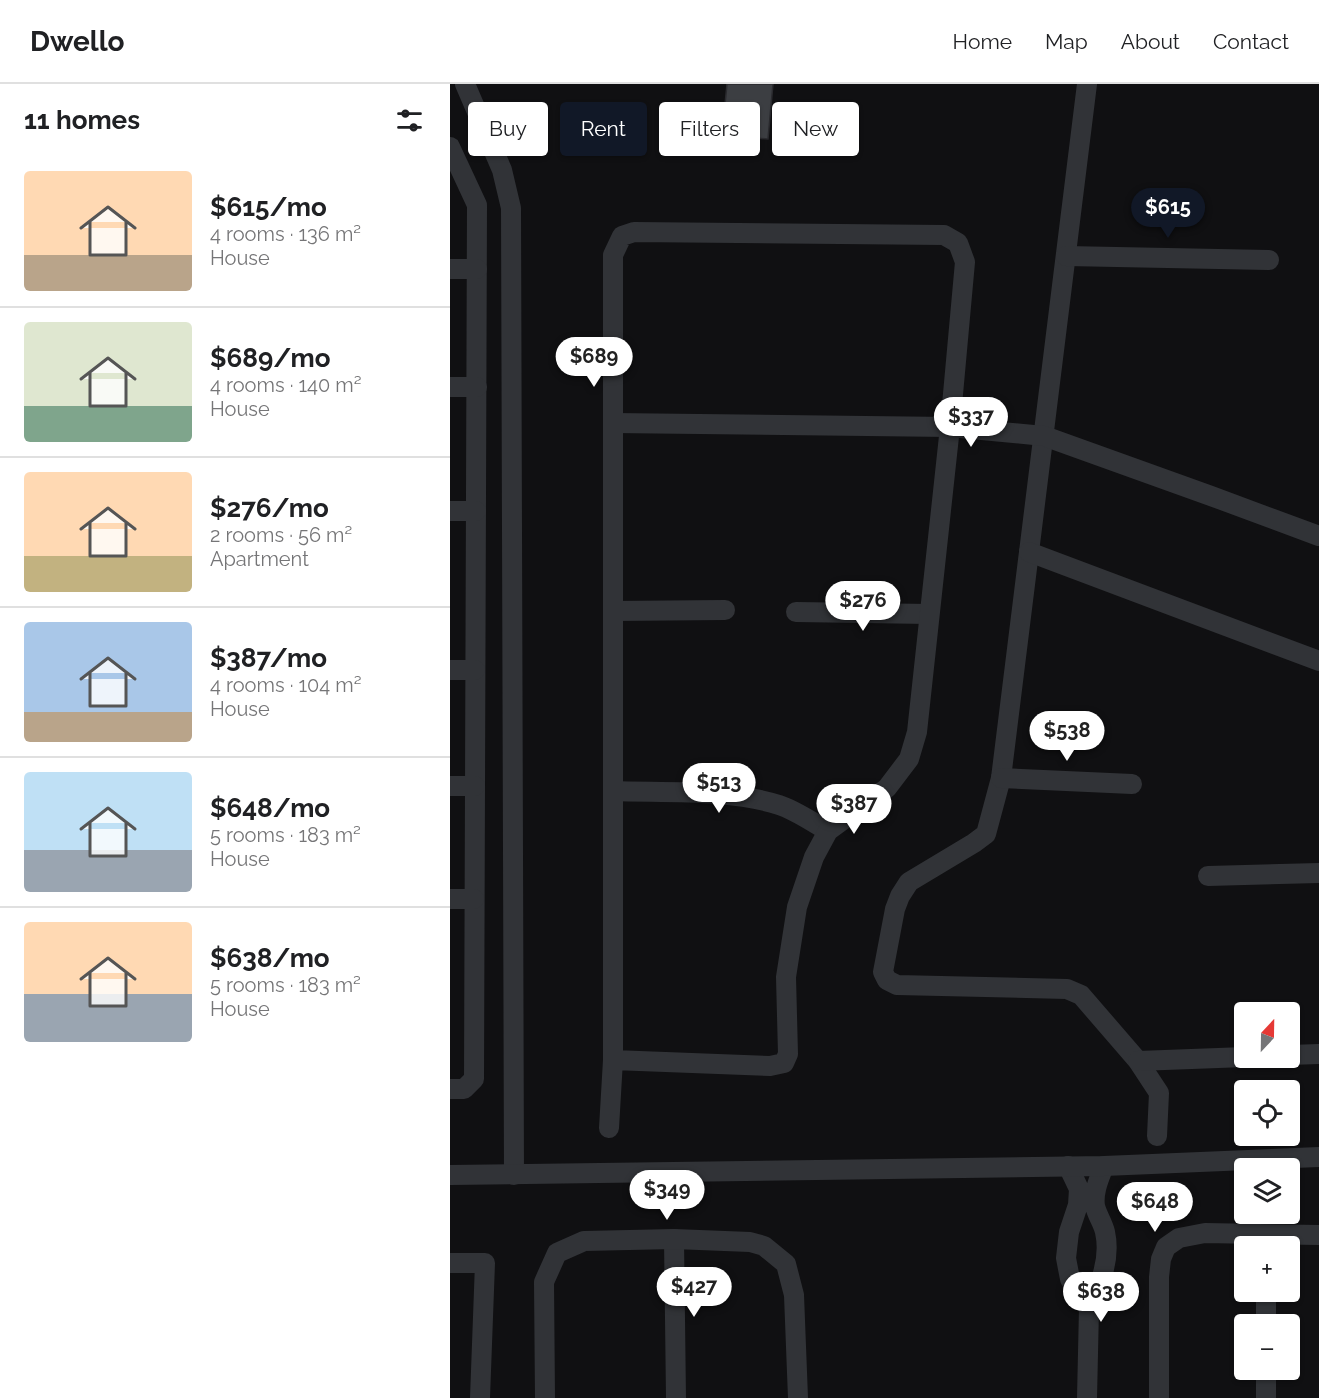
<!DOCTYPE html>
<html lang="en">
<head>
<meta charset="utf-8">
<style>
	:root { --surface:#fff; --page:#f6f6f6; --text:#202124; --muted:#757577; --line:#e0e0e0; --accent:#111827 }
	body { margin:0; font-family:Raleway,sans-serif; background:var(--page); color:var(--text); height:100vh; display:flex; flex-direction:column; font-size:22px; white-space:nowrap }
	* { box-sizing:border-box; margin:0 }
	p { font-size:20px; color:var(--muted) }
	.icon { flex:none; width:33px; height:33px; fill:none; stroke:currentColor; stroke-width:2; stroke-linecap:round; stroke-linejoin:round }
	.map { position:relative; flex:1; overflow:hidden }
	.drawer { display:flex; flex-direction:column; background:var(--surface); width:450px }
	.drawer>* { flex:none }
	.guide { position:absolute; left:18px; top:18px; width:570px; height:54px; display:flex; gap:12px }
	.needle { width:39px; rotate:22deg }
	.buttons { position:absolute; left:784px; top:918px; display:grid; gap:12px }
	.buttons a { display:grid; place-items:center; width:66px; height:66px; border-radius:6px; background:var(--surface); box-shadow:0 2px 4px #0004; font-size:30px }
	.price { position:absolute; translate:-50% -51px; padding:0 14px; border-radius:21px; background:#fff; color:#222; font-size:20px; line-height:39px; filter:drop-shadow(0 2px 3px #0008) }
	.price::after { content:''; position:absolute; left:50%; top:36px; width:18px; height:14px; margin-left:-9px; background:inherit; clip-path:polygon(0 0,100% 0,50% 100%) }
	.price.current { background:var(--accent); color:#fff }
	ul { padding:0; list-style:none }
	li { display:flex; align-items:center; gap:18px; height:150px; padding:0 24px }
	li+li { border-top:2px solid var(--line) }
	li span { display:grid; place-items:center; flex:none; width:168px; height:120px; border-radius:6px; color:#555 }
	li>.icon { margin-inline-start:auto }
	span .icon { width:72px; height:72px; fill:#fffc; stroke-width:1 }
	li b { font-size:26px }
	h2 { display:flex; justify-content:space-between; align-items:center; height:72px; padding:0 24px; font-size:26px }
	.pill { padding:0 21px; border-radius:6px; background:var(--surface); box-shadow:0 2px 4px #0004; font-size:21px; line-height:54px }
	.pill.current { background:var(--accent); color:#fff }
	header { display:flex; align-items:center; gap:36px; box-sizing:border-box; height:84px; padding:0 30px; background:var(--surface); border-bottom:2px solid var(--line) }
	header strong { font-size:28px }
	nav { display:flex; gap:33px; margin-inline-start:auto; font-size:21px }
	main { display:flex; flex:1; min-height:0 }
	.map>svg:first-child { display:block }
	.building { fill:#3c3e42; stroke:#2a2a2e; stroke-width:1.5 }
	.lines { fill:none; stroke-linecap:round; stroke-linejoin:round }
	.minor { stroke:#313337; stroke-width:20 }
</style>
</head>
<body>
<header>
<strong>Dwello</strong>
<nav><a>Home</a><a>Map</a><a>About</a><a>Contact</a></nav>
</header>
<main>
<section class="drawer">
<h2>11 homes<svg class="icon" aria-label="filters" viewBox="0 0 24 24"><path d="M4 7h16M4 17h16"/><circle cx="9" cy="7" r="2"/><circle cx="15" cy="17" r="2"/></svg></h2>
<ul>
<li><span style="background:linear-gradient(#ffd9b3 70%,#b9a48a 0)"><svg class="icon" aria-label="home" viewBox="0 0 24 24"><path d="M3 11l9-7 9 7M6 9v11h12V9"/></svg></span><div><b>$615/mo</b><p>4 rooms · 136 m²</p><p>House</p></div></li>
<li><span style="background:linear-gradient(#dfe7d0 70%,#7fa58c 0)"><svg class="icon" aria-label="home" viewBox="0 0 24 24"><path d="M3 11l9-7 9 7M6 9v11h12V9"/></svg></span><div><b>$689/mo</b><p>4 rooms · 140 m²</p><p>House</p></div></li>
<li><span style="background:linear-gradient(#ffd9b3 70%,#c2b280 0)"><svg class="icon" aria-label="home" viewBox="0 0 24 24"><path d="M3 11l9-7 9 7M6 9v11h12V9"/></svg></span><div><b>$276/mo</b><p>2 rooms · 56 m²</p><p>Apartment</p></div></li>
<li><span style="background:linear-gradient(#a9c7e8 75%,#b9a48a 0)"><svg class="icon" aria-label="home" viewBox="0 0 24 24"><path d="M3 11l9-7 9 7M6 9v11h12V9"/></svg></span><div><b>$387/mo</b><p>4 rooms · 104 m²</p><p>House</p></div></li>
<li><span style="background:linear-gradient(#bfe0f5 65%,#9aa5b1 0)"><svg class="icon" aria-label="home" viewBox="0 0 24 24"><path d="M3 11l9-7 9 7M6 9v11h12V9"/></svg></span><div><b>$648/mo</b><p>5 rooms · 183 m²</p><p>House</p></div></li>
<li><span style="background:linear-gradient(#ffd9b3 60%,#9aa5b1 0)"><svg class="icon" aria-label="home" viewBox="0 0 24 24"><path d="M3 11l9-7 9 7M6 9v11h12V9"/></svg></span><div><b>$638/mo</b><p>5 rooms · 183 m²</p><p>House</p></div></li>
</ul>
</section>
<div class="map">
<svg width="869" height="1314" viewBox="0 0 869 1314">
	<rect width="100%" height="100%" fill="#101012"/>
	<path class="building" d="M 277,0 L 323,0 L 318,55 L 272,51 Z"/>
	<g class="lines">
		<g class="minor">
			<path d="M 15,0 L 52,86 L 61,124 L 64,1091"/>
			<path d="M 637,0 L 551,694 L 536,750 L 524,759 L 459,798 L 450,812 L 445,825 L 433,888 L 437,896 L 447,901 L 617,905 L 631,911 L 688,977 L 709,1009 L 707,1052"/>
			<path d="M 0,63 L 27,121 L 24,995 L 14,1005 L 0,1005"/>
			<path d="M 616,172 L 819,176"/>
			<path d="M 0,185 L 27,185"/>
			<path d="M 0,303 L 27,303"/>
			<path d="M 163,339 L 500,343 L 594,352 L 761,412 L 869,452"/>
			<path d="M 0,427 L 26,427"/>
			<path d="M 579,468 L 869,577"/>
			<path d="M 163,527 L 275,526"/>
			<path d="M 346,528 L 479,530"/>
			<path d="M 0,586 L 25,586"/>
			<path d="M 551,694 L 682,700"/>
			<path d="M 0,702 L 25,702"/>
			<path d="M 163,707 C 214,709 280,705 329,721 C 345,726 362,738 378,747"/>
			<path d="M 758,792 L 869,789"/>
			<path d="M 0,815 L 24,815"/>
			<path d="M 840,971 L 869,970"/>
			<path d="M 688,977 L 795,973"/>
			<path d="M 159,1044 L 163,976 L 163,171 L 172,152 L 184,148 L 494,151 L 508,159 L 515,178 L 500,343 L 467,648 L 459,675 L 437,704 L 378,747 L 364,773 L 347,823 L 336,893 L 338,970 L 334,979 L 320,982 L 163,976"/>
			<path d="M 618,1082 L 629,1105 L 628,1121 L 619,1148 L 616,1174 L 620,1195 L 639,1224 C 650,1201 661,1175 655,1148 C 653,1139 647,1131 645,1122 C 643,1108 649,1095 654,1082"/>
			<path d="M 0,1091 L 654,1082 L 869,1073"/>
			<path d="M 224,1155 L 226,1314"/>
			<path d="M 0,1179 L 35,1179 L 30,1314"/>
			<path d="M 816,1240 L 816,1208"/>
			<path d="M 95,1314 L 94,1198 L 107,1169 L 134,1157 L 224,1155 L 300,1158 L 314,1162 L 336,1180 L 344,1211 L 348,1314"/>
			<path d="M 637,1314 L 639,1224"/>
			<path d="M 709,1314 L 709,1193 L 711,1175 L 716,1163 L 729,1154 L 755,1149 L 869,1151"/>
			<path d="M 816,1314 L 816,1286"/>
		</g>
	</g>
</svg>
<div class="buttons">
<a><svg class="needle" viewBox="-14 -14 28 28"><path d="M0-13l5 13h-10z" fill="#e53935"/><path d="M0 13l5-13h-10z" fill="#757577"/></svg></a>
<a><svg class="icon" aria-label="locate" viewBox="0 0 24 24"><circle cx="12" cy="12" r="6"/><path d="M12 2v4M12 18v4M2 12h4M18 12h4"/></svg></a>
<a><svg class="icon" aria-label="layers" viewBox="0 0 24 24"><path d="M12 4l9 5-9 5-9-5zM3 14l9 5 9-5"/></svg></a>
<a>+</a>
<a>−</a>
</div>
<b class="price current" style="left:718px;top:155px">$615</b>
<b class="price" style="left:144px;top:304px">$689</b>
<b class="price" style="left:521px;top:364px">$337</b>
<b class="price" style="left:413px;top:548px">$276</b>
<b class="price" style="left:617px;top:678px">$538</b>
<b class="price" style="left:269px;top:730px">$513</b>
<b class="price" style="left:404px;top:751px">$387</b>
<b class="price" style="left:217px;top:1137px">$349</b>
<b class="price" style="left:705px;top:1149px">$648</b>
<b class="price" style="left:244px;top:1234px">$427</b>
<b class="price" style="left:651px;top:1239px">$638</b>
<div class="guide">
<a class="pill">Buy</a>
<a class="pill current">Rent</a>
<a class="pill">Filters</a>
<a class="pill">New</a>
</div>
</div>
</main>
</body>
</html>
